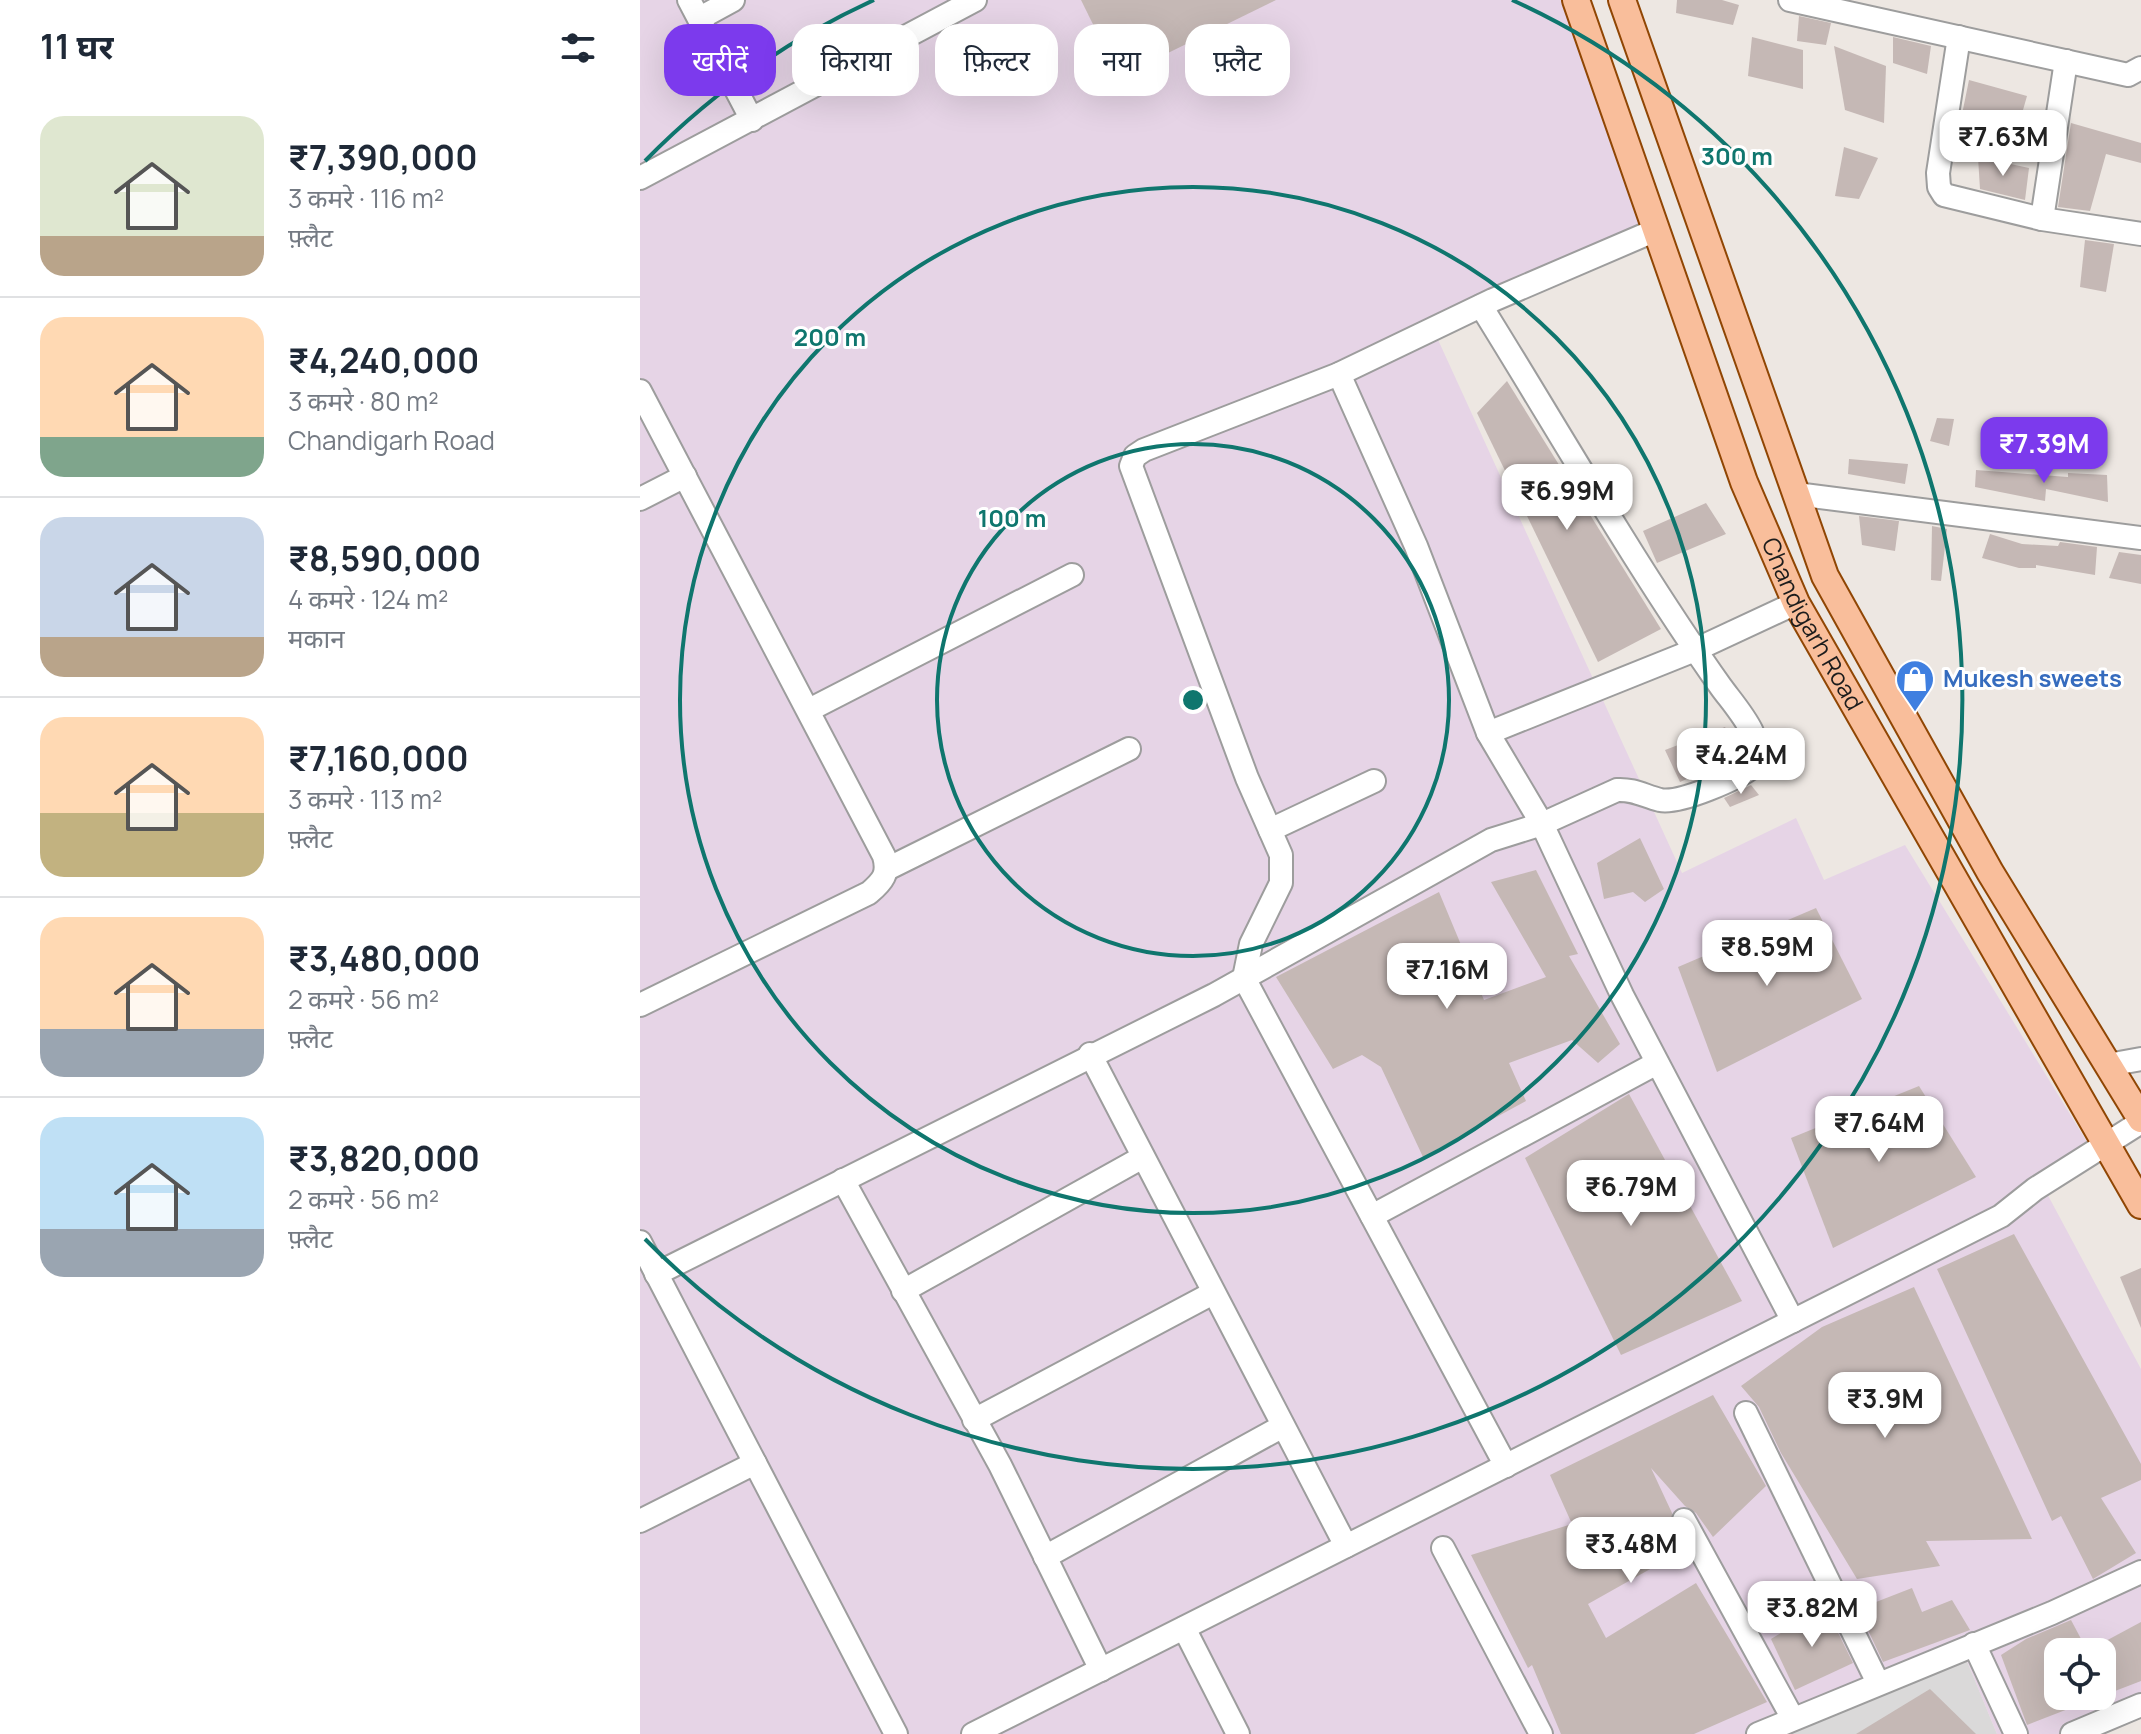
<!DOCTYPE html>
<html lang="hi">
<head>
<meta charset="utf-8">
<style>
	:root { --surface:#fff; --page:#f6f6f7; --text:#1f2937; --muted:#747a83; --line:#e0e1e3; --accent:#7c3aed }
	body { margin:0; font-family:Manrope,"Noto Sans Devanagari",sans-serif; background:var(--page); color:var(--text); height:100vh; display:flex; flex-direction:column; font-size:30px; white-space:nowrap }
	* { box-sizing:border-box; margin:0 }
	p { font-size:26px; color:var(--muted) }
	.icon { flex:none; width:44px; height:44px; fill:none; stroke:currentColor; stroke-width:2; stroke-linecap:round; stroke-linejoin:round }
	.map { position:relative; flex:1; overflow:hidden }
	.panel { display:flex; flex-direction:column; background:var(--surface); width:640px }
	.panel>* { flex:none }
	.hud { position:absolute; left:24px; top:24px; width:760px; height:72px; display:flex; gap:16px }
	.tools { position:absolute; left:1404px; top:1638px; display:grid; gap:16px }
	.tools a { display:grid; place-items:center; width:72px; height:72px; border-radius:16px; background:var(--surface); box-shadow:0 8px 32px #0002; font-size:40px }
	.price { position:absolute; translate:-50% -68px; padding:0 18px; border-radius:16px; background:#fff; color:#222; font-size:26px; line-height:52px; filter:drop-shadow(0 2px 4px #0008) }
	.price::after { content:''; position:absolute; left:50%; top:48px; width:24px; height:18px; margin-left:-12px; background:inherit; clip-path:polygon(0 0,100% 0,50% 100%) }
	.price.on { background:var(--accent); color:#fff }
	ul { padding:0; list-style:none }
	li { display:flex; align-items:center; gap:24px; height:200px; padding:0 40px }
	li+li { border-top:2px solid var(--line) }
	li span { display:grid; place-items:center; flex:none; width:224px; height:160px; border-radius:24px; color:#555 }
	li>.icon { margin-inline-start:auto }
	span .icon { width:96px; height:96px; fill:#fffc; stroke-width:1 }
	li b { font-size:34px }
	h2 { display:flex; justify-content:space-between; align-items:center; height:96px; padding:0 40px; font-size:34px }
	.pill { padding:0 28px; border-radius:24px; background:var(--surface); box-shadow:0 8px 32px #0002; font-size:28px; line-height:72px }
	.pill.on { background:var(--accent); color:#fff }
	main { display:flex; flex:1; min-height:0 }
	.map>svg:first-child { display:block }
	.residential { fill:#dad9d9 }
	.industrial { fill:#e6d4e6; fill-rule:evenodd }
	.building { fill:#c5b8b5 }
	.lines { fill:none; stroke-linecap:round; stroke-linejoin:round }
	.minor-casing { stroke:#9d9d9d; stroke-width:26 }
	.major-casing { stroke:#904604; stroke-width:30 }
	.minor { stroke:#fff; stroke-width:22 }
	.major { stroke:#f9be9b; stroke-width:26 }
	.ring { fill:none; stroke:#0f766e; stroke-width:4 }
	.labels { text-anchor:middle; stroke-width:6; stroke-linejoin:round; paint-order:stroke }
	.street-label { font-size:24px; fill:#1c1c1c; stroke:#fff }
	.shop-label { font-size:24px; font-weight:bold; fill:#366cbe; stroke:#fff; text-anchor:start }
	.centre { fill:#0f766e; stroke:#fff; stroke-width:4 }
	.ring-label { font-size:24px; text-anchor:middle; font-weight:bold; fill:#0f766e; stroke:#fff; stroke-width:6; stroke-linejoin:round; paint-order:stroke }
</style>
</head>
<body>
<main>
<section class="panel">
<h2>11 घर<svg class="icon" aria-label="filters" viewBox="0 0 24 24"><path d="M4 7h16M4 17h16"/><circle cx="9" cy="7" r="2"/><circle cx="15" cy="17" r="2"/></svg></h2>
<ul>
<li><span style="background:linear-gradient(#dfe7d0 75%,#b9a48a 0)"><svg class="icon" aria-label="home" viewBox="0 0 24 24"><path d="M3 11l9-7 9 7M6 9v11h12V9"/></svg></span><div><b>₹7,390,000</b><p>3 कमरे · 116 m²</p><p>फ़्लैट</p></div></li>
<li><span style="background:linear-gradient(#ffd9b3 75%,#7fa58c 0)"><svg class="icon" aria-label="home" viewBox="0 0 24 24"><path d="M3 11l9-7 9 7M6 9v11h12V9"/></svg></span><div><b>₹4,240,000</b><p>3 कमरे · 80 m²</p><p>Chandigarh Road</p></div></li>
<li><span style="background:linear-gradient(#c9d6e8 75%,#b9a48a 0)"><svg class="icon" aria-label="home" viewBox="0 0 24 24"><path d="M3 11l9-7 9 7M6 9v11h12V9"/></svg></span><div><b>₹8,590,000</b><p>4 कमरे · 124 m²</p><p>मकान</p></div></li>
<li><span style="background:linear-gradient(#ffd9b3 60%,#c2b280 0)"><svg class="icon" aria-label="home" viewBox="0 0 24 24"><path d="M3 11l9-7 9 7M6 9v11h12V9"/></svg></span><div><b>₹7,160,000</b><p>3 कमरे · 113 m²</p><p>फ़्लैट</p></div></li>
<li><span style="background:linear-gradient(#ffd9b3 70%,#9aa5b1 0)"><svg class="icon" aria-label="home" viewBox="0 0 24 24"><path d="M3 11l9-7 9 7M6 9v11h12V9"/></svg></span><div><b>₹3,480,000</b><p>2 कमरे · 56 m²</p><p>फ़्लैट</p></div></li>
<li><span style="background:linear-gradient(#bfe0f5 70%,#9aa5b1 0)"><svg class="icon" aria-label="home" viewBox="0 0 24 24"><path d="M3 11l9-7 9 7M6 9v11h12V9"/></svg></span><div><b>₹3,820,000</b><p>2 कमरे · 56 m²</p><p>फ़्लैट</p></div></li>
</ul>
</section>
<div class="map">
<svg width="1501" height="1734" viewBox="0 0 1501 1734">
	<rect width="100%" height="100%" fill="#ede7e2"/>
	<path class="residential" d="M 1324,1654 L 1357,1734 L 1127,1734 Z"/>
	<path class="industrial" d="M 0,0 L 927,0 L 1006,238 L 794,331 L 1042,873 L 1156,818 L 1184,880 L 1265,845 L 1452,1150 L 1404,1188 L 1501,1369 L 1501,1699 L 1423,1734 L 1357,1734 L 1324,1654 L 1127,1734 L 0,1734 ZM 1418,1652 L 1462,1652 L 1462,1696 L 1418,1696 Z"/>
	<g class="building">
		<path d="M 441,0 L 636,0 L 479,77 Z"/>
		<path d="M 1037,0 L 1082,0 L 1099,5 L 1093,25 L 1036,13 Z"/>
		<path d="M 1159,16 L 1191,23 L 1186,45 L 1157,41 Z"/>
		<path d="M 1112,37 L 1163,50 L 1163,89 L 1108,76 Z"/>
		<path d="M 1253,37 L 1291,46 L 1287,74 L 1253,63 Z"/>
		<path d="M 1194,46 L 1246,66 L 1244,123 L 1205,110 Z"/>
		<path d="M 1329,80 L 1387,96 L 1383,110 L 1342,110 L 1340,135 L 1319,129 Z"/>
		<path d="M 1431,123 L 1501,143 L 1501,163 L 1466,154 L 1450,211 L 1418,207 Z"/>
		<path d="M 1204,147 L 1238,158 L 1219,199 L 1195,196 Z"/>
		<path d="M 1338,157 L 1389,168 L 1385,200 L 1340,189 Z"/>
		<path d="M 1445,240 L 1474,244 L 1466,292 L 1440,287 Z"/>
		<path d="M 867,381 L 1021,629 L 958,662 L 837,413 Z"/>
		<path d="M 1297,418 L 1314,419 L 1309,446 L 1290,441 Z"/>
		<path d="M 1209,459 L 1268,464 L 1265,484 L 1208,474 Z"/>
		<path d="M 1336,470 L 1428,477 L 1428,473 L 1467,475 L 1468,502 L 1406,489 L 1405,501 L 1335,487 Z"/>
		<path d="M 1066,503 L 1086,534 L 1017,563 L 1003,531 Z"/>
		<path d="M 1219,516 L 1259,521 L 1255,551 L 1222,545 Z"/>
		<path d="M 1292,526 L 1307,529 L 1301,581 L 1291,580 Z"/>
		<path d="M 1350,534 L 1382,544 L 1418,546 L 1420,542 L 1457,547 L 1455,575 L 1396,565 L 1396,568 L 1379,568 L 1342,558 Z"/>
		<path d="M 1479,552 L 1501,555 L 1501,584 L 1469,578 Z"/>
		<path d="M 1085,727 L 1101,755 L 1040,782 L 1025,750 Z"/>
		<path d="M 1111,785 L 1119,795 L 1090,807 L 1084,798 Z"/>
		<path d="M 1000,838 L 1024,889 L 1005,902 L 993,892 L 964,899 L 957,863 Z"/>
		<path d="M 896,870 L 938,954 L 929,956 L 980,1044 L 958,1063 L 932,1040 L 869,1063 L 886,1101 L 783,1157 L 741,1067 L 722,1055 L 693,1069 L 636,977 L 799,892 L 844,1000 L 906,977 L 851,882 Z"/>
		<path d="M 1176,908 L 1222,999 L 1077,1072 L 1038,967 Z"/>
		<path d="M 1279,1086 L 1336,1177 L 1193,1248 L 1151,1138 Z"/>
		<path d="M 989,1094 L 1102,1301 L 981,1355 L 885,1158 Z"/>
		<path d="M 1374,1234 L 1501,1464 L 1501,1480 L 1461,1498 L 1496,1553 L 1453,1579 L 1421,1516 L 1412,1521 L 1297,1269 Z"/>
		<path d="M 1501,1268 L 1501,1328 L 1480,1277 Z"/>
		<path d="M 1274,1287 L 1392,1539 L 1286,1541 L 1300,1566 L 1217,1579 L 1141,1453 L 1119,1407 L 1101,1386 L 1182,1327 Z"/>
		<path d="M 1073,1395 L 1126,1486 L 1073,1537 L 1056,1513 L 1045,1506 L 1011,1468 L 1032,1513 L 1032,1527 L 1044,1550 L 948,1604 L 966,1638 L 1056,1583 L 1127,1702 L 1054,1734 L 921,1734 L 892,1665 L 888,1668 L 831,1555 L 932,1524 L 910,1475 Z"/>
		<path d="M 1272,1588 L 1282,1612 L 1312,1600 L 1330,1630 L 1243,1662 L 1218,1609 Z"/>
		<path d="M 1185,1606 L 1213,1663 L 1155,1690 L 1131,1639 Z"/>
		<path d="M 1431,1620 L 1448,1652 L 1418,1652 L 1418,1696 L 1459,1697 L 1387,1725 L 1361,1655 L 1386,1639 Z"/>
		<path d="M 1501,1622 L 1501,1681 L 1462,1696 L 1462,1643 Z"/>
		<path d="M 1290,1689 L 1336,1734 L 1216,1734 Z"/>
	</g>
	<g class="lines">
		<defs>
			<g id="minor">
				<path d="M 49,0 L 112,120"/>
				<path d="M 1150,0 L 1488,75 L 1501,68"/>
				<path d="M 60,18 L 93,0"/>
				<path d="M 1319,37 L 1298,173 L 1299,187 L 1304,195 L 1402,219 L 1501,234"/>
				<path d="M 0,178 L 335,0"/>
				<path d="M 1402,219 L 1426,61"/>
				<path d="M 699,374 L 776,546 L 848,733 L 902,824 L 982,995 L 1153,1321"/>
				<path d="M 0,391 L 244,856 C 249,874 243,881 229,893 L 0,1005"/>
				<path d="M 1156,494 L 1501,538"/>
				<path d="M 0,499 L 45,476"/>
				<path d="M 169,710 L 432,575"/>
				<path d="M 848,733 L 1055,650 L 1156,603"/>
				<path d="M 630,830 L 734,781"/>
				<path d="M 247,869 L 489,749"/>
				<path d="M 450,1054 L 706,1546"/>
				<path d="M 1468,1065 L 1501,1059"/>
				<path d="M 203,1180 L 360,1465 L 461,1670"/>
				<path d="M 732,1216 L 1017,1063"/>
				<path d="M 0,1242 L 256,1734"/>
				<path d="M 16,1274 L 574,995 L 851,840 L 902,824 L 977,790 C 994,789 1004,796 1020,800 C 1040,804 1097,779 1114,766 C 1127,740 1097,709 1081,687 C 995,565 920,433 841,306"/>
				<path d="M 263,1291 L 503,1157"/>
				<path d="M 1106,1413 L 1238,1683"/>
				<path d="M 334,1420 L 573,1293"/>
				<path d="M 866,1466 L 604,978 L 611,944 L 641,883 L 641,855 L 607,778 L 491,466 L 495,456 L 504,450 L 699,374 L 853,300 L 1016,230"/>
				<path d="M 1044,1520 L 1152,1717"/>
				<path d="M 0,1521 L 115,1463"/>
				<path d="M 803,1548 L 901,1734"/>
				<path d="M 405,1557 L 643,1426"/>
				<path d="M 544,1628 L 598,1734"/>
				<path d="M 1334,1644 L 1376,1734"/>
				<path d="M 333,1734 L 1361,1216 L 1395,1189 L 1501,1122"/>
				<path d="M 1118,1734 L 1412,1613 L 1501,1572"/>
				<path d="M 1432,1734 L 1501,1705"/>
			</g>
			<g id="major">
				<path id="s1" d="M 936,0 L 1104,482 L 1156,603 L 1501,1205"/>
				<path d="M 982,0 L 1185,576 L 1350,872 L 1501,1119"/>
			</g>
		</defs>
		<use href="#minor" class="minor-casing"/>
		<use href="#major" class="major-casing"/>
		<use href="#minor" class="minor"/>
		<use href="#major" class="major"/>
	</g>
	<g class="ring">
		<circle cx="553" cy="700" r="256"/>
		<circle cx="553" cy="700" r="513"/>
		<path d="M5 161A769 769 0 0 1 234 0M872 0A769 769 0 1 1 5 1239"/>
	</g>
	<defs>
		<symbol id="shop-pin" viewBox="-11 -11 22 30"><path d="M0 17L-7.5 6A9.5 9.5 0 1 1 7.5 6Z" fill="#3f7fe0" stroke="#fff"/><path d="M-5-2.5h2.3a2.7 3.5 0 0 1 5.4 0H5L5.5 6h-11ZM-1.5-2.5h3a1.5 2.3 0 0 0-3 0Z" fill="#fff"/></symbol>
	</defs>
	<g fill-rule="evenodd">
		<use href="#shop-pin" x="1253" y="657" width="44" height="60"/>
	</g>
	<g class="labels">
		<g class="street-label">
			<text dy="8" stroke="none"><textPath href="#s1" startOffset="668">Chandigarh Road</textPath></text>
		</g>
		<g class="shop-label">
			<text x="1303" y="687">Mukesh sweets</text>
		</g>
	</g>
	<circle cx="553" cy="700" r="12" class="centre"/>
	<g class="ring-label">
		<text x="1097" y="165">300 m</text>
		<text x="190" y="346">200 m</text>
		<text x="372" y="527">100 m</text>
	</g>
</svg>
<div class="tools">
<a><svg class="icon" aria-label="locate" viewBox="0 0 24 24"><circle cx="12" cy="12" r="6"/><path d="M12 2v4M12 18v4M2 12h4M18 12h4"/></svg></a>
</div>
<b class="price" style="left:1363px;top:178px">₹7.63M</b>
<b class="price on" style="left:1404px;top:485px">₹7.39M</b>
<b class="price" style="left:927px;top:532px">₹6.99M</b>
<b class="price" style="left:1101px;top:796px">₹4.24M</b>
<b class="price" style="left:1127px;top:988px">₹8.59M</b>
<b class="price" style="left:807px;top:1011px">₹7.16M</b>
<b class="price" style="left:1239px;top:1164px">₹7.64M</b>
<b class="price" style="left:991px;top:1228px">₹6.79M</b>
<b class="price" style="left:1245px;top:1440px">₹3.9M</b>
<b class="price" style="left:991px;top:1585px">₹3.48M</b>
<b class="price" style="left:1172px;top:1649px">₹3.82M</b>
<div class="hud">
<a class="pill on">खरीदें</a>
<a class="pill">किराया</a>
<a class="pill">फ़िल्टर</a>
<a class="pill">नया</a>
<a class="pill">फ़्लैट</a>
</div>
</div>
</main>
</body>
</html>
